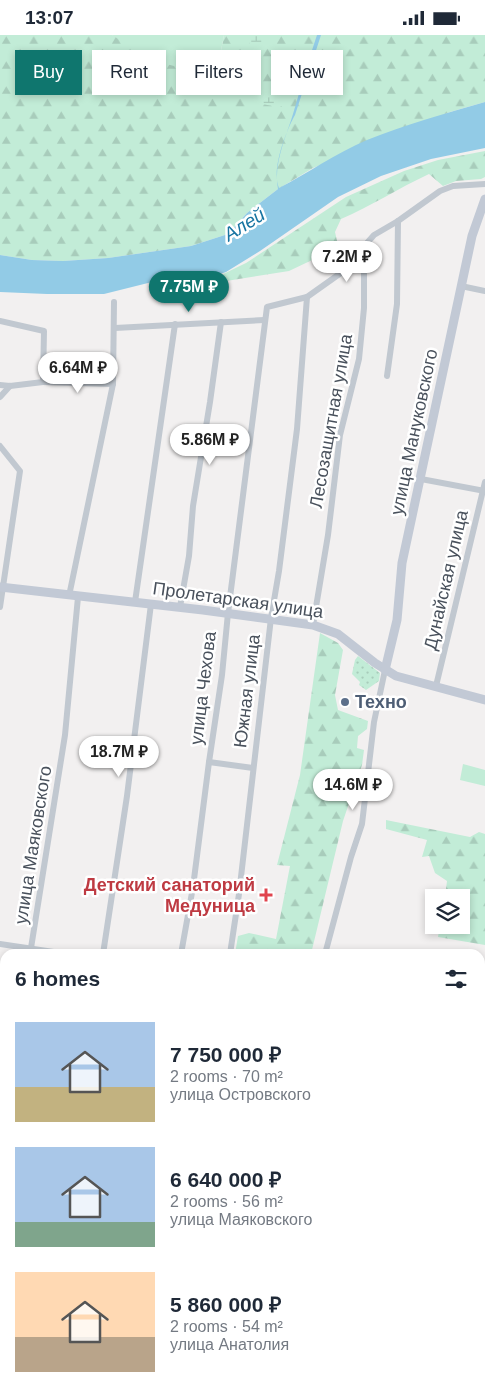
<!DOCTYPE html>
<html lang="en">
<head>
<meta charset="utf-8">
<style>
	:root { --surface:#fff; --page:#f2f2f3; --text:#1f2937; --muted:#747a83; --accent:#0f766e }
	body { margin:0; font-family:Arial,sans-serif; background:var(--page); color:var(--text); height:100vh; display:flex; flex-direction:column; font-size:19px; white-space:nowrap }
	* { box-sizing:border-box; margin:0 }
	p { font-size:16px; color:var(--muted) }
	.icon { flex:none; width:28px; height:28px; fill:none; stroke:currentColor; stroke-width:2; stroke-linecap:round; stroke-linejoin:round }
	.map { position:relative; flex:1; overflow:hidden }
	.details { position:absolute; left:0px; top:914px; width:485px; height:446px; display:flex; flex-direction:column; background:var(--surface); border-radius:15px 15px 0 0; box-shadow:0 2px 8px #0003 }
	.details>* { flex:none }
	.hud { position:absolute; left:15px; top:15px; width:455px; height:45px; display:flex; gap:10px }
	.tools { position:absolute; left:425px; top:854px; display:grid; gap:10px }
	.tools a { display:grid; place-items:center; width:45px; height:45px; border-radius:0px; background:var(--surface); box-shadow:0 2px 8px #0003; font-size:25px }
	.price { position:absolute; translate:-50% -42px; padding:0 11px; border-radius:18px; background:#fff; color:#222; font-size:16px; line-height:32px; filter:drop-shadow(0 1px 2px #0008) }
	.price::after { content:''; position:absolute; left:50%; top:30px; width:15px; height:11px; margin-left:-8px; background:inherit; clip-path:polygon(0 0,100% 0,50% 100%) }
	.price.selected { background:var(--accent); color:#fff }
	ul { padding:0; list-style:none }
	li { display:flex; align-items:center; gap:15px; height:125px; padding:0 15px }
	li span { display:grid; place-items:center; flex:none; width:140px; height:100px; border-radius:0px; color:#555 }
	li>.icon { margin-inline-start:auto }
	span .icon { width:60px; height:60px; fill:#fffc; stroke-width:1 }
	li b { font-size:21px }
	h2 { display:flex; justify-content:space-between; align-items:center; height:60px; padding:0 15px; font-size:21px }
	.tag { padding:0 18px; border-radius:0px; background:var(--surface); box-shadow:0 2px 8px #0003; font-size:18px; line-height:45px }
	.tag.selected { background:var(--accent); color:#fff }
	.status { display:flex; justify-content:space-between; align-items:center; height:35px; padding:0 25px; background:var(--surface); direction:ltr }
	.status svg { height:14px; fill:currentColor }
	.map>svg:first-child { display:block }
	.grass { fill:url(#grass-dots) }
	.forest { fill:url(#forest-firs) }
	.wetland { fill:url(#wetland-marsh) }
	.garden { fill:#c2ecd7 }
	.water { fill:#92cbe6 }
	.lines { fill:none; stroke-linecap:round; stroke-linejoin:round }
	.street { stroke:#c1c8d0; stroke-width:6 }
	.secondary { stroke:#c2c9d5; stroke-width:9 }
	.service-dot { fill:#5c6f8a; stroke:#fff; stroke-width:2 }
	.health-dot { fill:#e0444e; stroke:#fff; stroke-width:2 }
	.labels { text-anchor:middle; stroke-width:5; stroke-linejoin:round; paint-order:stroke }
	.street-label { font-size:18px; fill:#49515c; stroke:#fff }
	.service-label { font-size:18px; font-weight:bold; fill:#4e5e75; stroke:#fff; text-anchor:start }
	.health-label { font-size:18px; font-weight:bold; fill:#be3a42; stroke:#fff; text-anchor:end }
	.water-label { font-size:19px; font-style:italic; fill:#1774a1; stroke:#fff }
</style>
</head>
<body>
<div class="status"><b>13:07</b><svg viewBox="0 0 49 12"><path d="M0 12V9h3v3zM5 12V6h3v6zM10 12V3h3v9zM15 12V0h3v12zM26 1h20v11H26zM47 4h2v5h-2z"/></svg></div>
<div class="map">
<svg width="485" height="1359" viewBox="0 0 485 1359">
	<defs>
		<pattern id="grass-dots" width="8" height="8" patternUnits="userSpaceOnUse" patternTransform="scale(1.25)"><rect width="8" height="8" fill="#c2ecd7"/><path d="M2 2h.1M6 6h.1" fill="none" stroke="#a8ccbb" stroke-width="1.8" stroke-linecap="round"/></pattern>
		<pattern id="forest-firs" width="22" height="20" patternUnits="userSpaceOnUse" patternTransform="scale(1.25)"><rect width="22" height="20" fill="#c2ecd7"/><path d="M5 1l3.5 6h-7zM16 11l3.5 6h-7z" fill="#a8ccbb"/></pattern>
		<pattern id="wetland-marsh" width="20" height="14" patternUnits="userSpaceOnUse" patternTransform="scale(1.25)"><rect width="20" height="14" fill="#c2ecd7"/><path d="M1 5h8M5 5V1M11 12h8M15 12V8" fill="none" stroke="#a8ccbb"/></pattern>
	</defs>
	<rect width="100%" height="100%" fill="#f2f0f0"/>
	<path class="grass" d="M 358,621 L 380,638 L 379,646 L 366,655 L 359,650 L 360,647 L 352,639 L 355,625 Z"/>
	<g class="forest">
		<path d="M 0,0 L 112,0 L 216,42 L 224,0 L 485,0 L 485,67 L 450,77 L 313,133 L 278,154 L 247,178 L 228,199 L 191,211 L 108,223 L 63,226 L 32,225 L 0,220 Z"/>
		<path d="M 485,116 L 485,142 L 481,144 L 456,146 L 443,151 L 429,139 C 399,153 371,171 341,184 L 335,197 L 338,210 L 329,217 L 289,236 L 220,247 L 181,251 L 180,245 L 217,242 L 246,228 L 346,162 L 404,136 L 438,125 Z"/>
		<path d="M 320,598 L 338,608 L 343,615 L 335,660 L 338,675 L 368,686 L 367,694 L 358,701 L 357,713 L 364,715 L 362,730 L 343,786 L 311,919 L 235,919 L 238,901 L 249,898 L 276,904 L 290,831 L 277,830 L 300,740 Z"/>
		<path d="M 386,785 L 470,802 L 479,797 L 485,799 L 485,910 L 438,902 L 440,890 L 461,890 L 461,862 L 445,862 L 447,846 L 435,838 L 429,821 L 422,822 L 427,805 L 386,794 Z"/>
		<path d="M 58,1355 L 214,1355 L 213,1359 L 57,1359 Z"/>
	</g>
	<path class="wetland" d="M 249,0 L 262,0 L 261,32 L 258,51 L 259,58 L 283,62 L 287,71 L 278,72 L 262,69 L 256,66 L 245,56 L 244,50 L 251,33 Z"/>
	<g class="garden">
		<path d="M 112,0 L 224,0 L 216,42 L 151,25 Z"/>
		<path d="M 463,729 L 485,735 L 485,751 L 460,745 Z"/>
	</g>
	<path class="water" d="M 317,0 L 321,0 L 295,80 C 286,96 271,135 279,153 C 308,138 336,118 367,105 C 405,90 446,78 485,67 L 485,113 L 431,124 L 381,141 L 338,162 L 260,216 L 226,237 L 211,242 L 160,245 L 104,259 L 47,259 L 0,257 L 0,220 L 32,225 L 63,226 L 108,223 L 191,211 L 228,199 L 247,178 L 278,154 C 273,129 286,102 293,79 C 301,52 308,26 317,0 Z"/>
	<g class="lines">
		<g class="street">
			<path d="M 461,251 L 485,256"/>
			<path d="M 0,286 L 44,296 L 43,347 L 10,351 L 0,350"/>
			<path d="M 115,293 L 264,285"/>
			<path d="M 387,341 L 397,269 L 398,186"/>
			<path d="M 43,347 L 113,349"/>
			<path d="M 0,362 L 10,351"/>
			<path d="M 0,411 L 20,436 L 0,572"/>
			<path d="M 421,444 L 485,456"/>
			<path d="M 69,561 L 113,349 L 114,267"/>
			<path d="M 135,567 L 175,289"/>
			<path d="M 180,572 L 189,521 L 193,471 L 210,367 L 221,287"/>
			<path d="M 313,590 L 328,500 L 340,400 L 359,324 L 364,273 L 364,221"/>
			<path d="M 436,651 L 485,447"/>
			<path d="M 209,727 L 253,733"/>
			<path d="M 0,909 L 67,919"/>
			<path d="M 31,913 L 65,700 L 78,562"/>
			<path d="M 103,919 L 127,761 L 151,569"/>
			<path d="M 181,919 L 193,852 L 209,727 L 222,640 L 228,578 L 267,272 L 307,262 L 362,223 L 367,208 L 374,200 L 398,186 L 440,156 L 453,151 L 485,149"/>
			<path d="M 230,919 L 239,859 L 271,583 L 279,536 L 297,394 L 307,262"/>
			<path d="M 325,919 L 351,822 L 362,789 L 374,687 L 385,635"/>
			<path d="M 0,958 L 5,959"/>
			<path d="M 0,1003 L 5,1004"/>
			<path d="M 0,1048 L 5,1049"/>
			<path d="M 0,1096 L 5,1096"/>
			<path d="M 467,1359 L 467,1355"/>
		</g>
		<g class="secondary">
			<path d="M 0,552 L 203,575 L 313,590 L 338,599 L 375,628 L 396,641 L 485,665"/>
			<path d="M 385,635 L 397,585 L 402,528 L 472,201 L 485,164"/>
			<path d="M 0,1146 L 5,1146"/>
			<path d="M 480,1259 L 485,1260"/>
		</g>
	</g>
	<circle class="service-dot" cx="345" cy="667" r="5"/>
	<path class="health-dot" d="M263.5 852.5h5v5h5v5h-5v5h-5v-5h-5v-5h5z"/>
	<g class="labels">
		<g class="street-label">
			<text transform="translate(331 386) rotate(-80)" y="6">Лесозащитная улица</text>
			<text transform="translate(414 397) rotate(-78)" y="6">улица Мануковского</text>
			<text transform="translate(446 545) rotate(-77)" y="6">Дунайская улица</text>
			<text transform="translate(238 565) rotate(8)" y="6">Пролетарская улица</text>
			<text transform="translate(203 653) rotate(-83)" y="6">улица Чехова</text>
			<text transform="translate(247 656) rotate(-83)" y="6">Южная улица</text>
			<text transform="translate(33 810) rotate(-81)" y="6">улица Маяковского</text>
		</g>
		<g class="service-label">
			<text x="355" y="673">Техно</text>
		</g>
		<g class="health-label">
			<text x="255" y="856">Детский санаторий<tspan x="255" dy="21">Медуница</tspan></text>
		</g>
		<g class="water-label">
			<text transform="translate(244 189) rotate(-32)" y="7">Алей</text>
		</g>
	</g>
</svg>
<div class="tools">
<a><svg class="icon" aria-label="layers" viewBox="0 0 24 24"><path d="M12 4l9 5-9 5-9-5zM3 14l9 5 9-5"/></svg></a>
</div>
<b class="price" style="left:347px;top:248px">7.2M ₽</b>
<b class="price selected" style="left:189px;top:278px">7.75M ₽</b>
<b class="price" style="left:78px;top:359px">6.64M ₽</b>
<b class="price" style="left:210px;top:431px">5.86M ₽</b>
<b class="price" style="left:119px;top:743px">18.7M ₽</b>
<b class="price" style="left:353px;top:776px">14.6M ₽</b>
<div class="hud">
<a class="tag selected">Buy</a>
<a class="tag">Rent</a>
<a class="tag">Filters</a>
<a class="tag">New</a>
</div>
<section class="details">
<h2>6 homes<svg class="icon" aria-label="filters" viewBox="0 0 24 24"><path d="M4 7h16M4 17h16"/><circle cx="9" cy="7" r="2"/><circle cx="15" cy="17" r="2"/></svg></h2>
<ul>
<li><span style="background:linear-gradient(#a9c7e8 65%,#c2b280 0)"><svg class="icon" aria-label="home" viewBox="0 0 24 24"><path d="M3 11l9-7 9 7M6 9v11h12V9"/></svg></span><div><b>7 750 000 ₽</b><p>2 rooms · 70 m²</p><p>улица Островского</p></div></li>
<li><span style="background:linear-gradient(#a9c7e8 75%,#7fa58c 0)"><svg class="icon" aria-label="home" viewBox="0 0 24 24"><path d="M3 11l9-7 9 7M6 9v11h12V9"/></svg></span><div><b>6 640 000 ₽</b><p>2 rooms · 56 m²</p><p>улица Маяковского</p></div></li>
<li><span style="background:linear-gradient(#ffd9b3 65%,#b9a48a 0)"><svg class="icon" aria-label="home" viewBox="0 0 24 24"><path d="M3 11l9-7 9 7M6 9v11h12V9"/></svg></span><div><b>5 860 000 ₽</b><p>2 rooms · 54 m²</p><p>улица Анатолия</p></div></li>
</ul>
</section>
</div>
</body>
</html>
